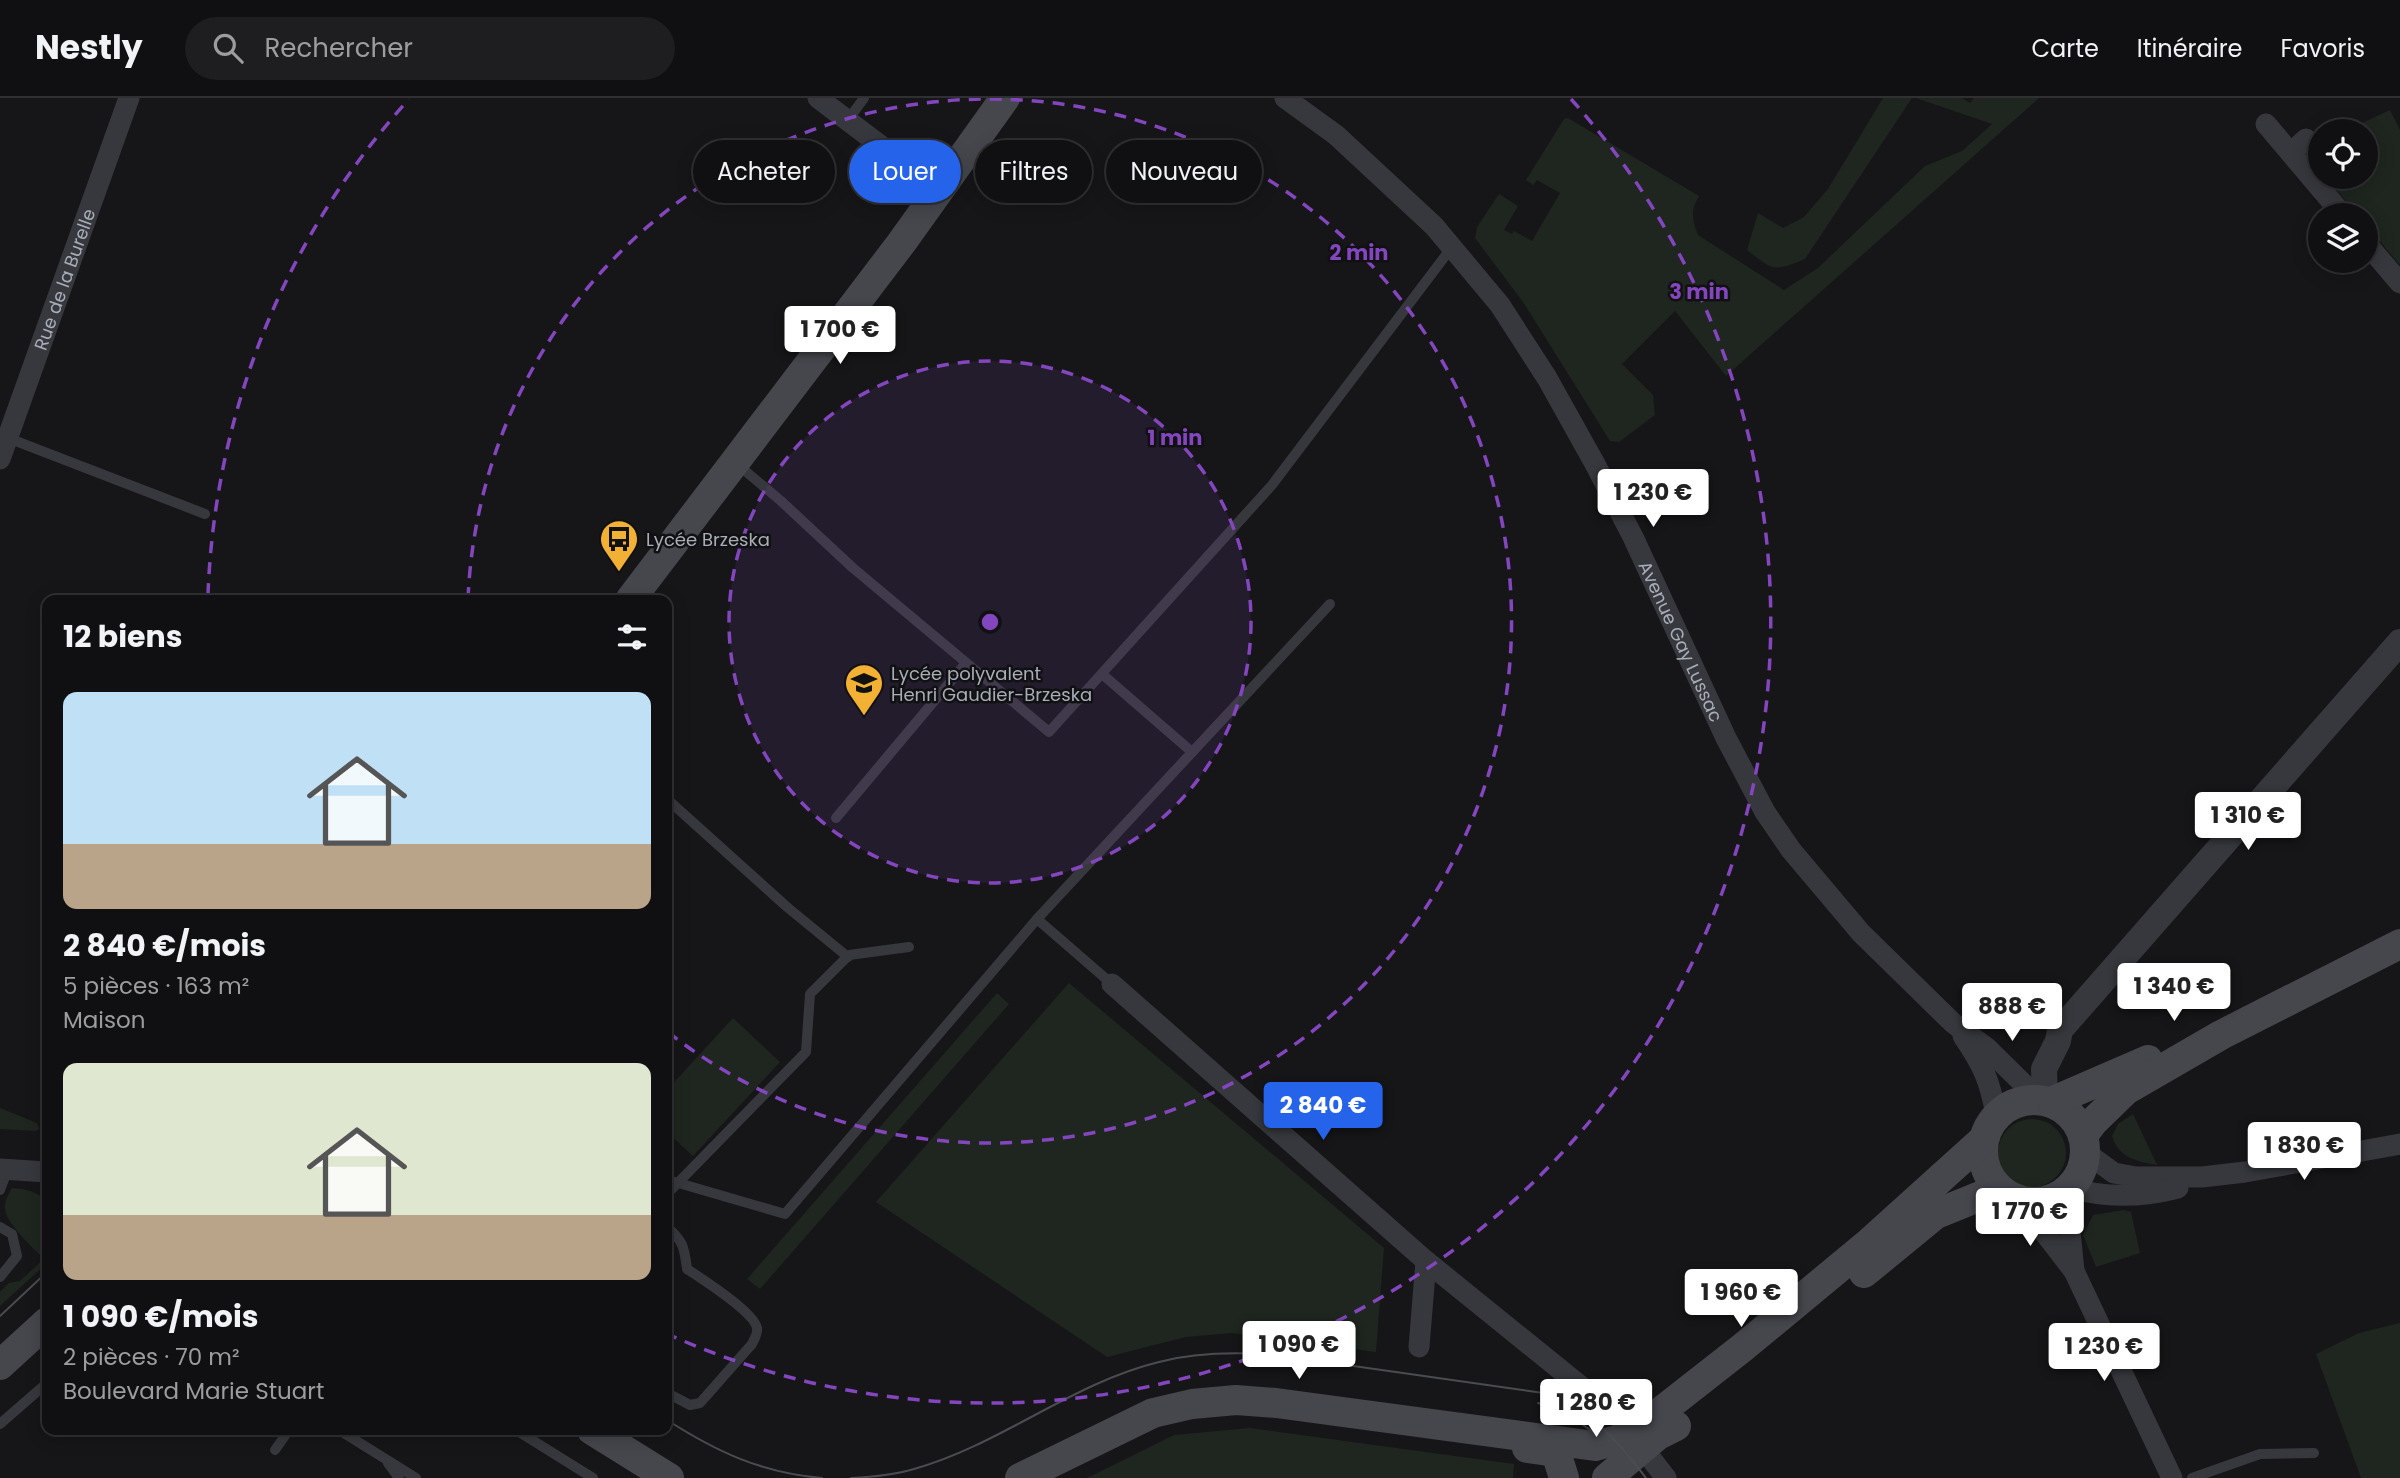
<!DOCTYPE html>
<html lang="fr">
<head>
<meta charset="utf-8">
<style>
	body { margin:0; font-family:Poppins,sans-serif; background:#1e1e20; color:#f1f3f6; height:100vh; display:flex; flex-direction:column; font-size:26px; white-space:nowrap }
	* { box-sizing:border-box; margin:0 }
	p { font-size:23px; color:#9c9d9f }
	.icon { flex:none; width:38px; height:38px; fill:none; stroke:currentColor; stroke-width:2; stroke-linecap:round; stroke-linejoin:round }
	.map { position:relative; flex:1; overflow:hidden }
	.details { position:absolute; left:42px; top:497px; width:630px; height:840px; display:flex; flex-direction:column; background:#101012; border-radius:14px; box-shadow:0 4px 18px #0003,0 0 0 2px #303032 }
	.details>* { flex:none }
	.top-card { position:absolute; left:693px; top:42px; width:665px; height:63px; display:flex; gap:14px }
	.tools { position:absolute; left:2308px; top:21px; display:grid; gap:14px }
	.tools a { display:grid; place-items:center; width:70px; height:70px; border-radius:50%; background:#101012; box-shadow:0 4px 18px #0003,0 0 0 2px #303032; font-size:35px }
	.price { position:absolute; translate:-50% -60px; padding:0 16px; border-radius:7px; background:#fff; color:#222; font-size:23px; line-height:46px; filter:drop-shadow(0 2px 4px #0008) }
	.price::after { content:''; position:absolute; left:50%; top:42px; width:21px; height:16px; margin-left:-10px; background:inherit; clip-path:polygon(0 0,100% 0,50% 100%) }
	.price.current { background:#2563eb; color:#fff }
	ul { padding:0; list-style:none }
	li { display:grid; align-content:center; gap:14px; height:371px; padding:0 21px }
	li span { display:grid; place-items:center; height:217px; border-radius:14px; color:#555 }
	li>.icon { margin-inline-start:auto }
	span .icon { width:126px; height:126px; fill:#fffc; stroke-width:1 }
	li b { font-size:30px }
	h2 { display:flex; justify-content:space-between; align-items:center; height:84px; padding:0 21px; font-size:30px }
	.pill { padding:0 24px; border-radius:32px; background:#101012; box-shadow:0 4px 18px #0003,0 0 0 2px #303032; font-size:24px; line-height:63px }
	.pill.current { background:#2563eb; color:#fff }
	header { display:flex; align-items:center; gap:42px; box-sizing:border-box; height:98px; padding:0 35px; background:#101012; border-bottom:2px solid #303032 }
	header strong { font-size:33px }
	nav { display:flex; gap:38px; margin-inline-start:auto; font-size:24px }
	.search { width:490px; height:63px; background:#1e1e20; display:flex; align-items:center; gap:18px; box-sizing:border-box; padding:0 24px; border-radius:38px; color:#9c9d9f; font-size:26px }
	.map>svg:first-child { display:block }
</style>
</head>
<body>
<header>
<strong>Nestly</strong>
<div class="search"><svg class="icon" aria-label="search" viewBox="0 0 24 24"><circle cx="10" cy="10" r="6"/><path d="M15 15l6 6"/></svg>Rechercher</div>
<nav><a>Carte</a><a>Itinéraire</a><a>Favoris</a></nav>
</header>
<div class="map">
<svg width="2400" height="1380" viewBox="0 0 2400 1380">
	<rect width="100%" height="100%" fill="#161618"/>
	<!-- green -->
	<g fill="#1e261f">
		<path d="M1883,0h29l-107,161c-32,13 -31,12 -58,-9l11,-37 25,15 21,-11 24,-28z"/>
		<path d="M1916,0h46l8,5 4,-5h65l-313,278 -51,-65 -53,53 31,31 2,20 -36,27 -9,-1 -87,-139 -48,-64 2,-11 22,-33 19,12 -14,24 8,4 2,-3 18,10 28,-48 -23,-13 -4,5 -7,-5 38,-61 4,-1 131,78c-9,15 -7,24 -1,39l86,55 34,-22 107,-102 37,-15 30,-27z"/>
		<path d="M2390,12l10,20v135l-34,-40v-10h-8l-27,-31 -2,-6 37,-1v-46h-30l1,-3 21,-3z"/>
		<path d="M1069,885l315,265 -8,104 -144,-19 -46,4 -79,20 -231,-155z"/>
		<path d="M997,895l12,11 -249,285 -13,-10z"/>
		<path d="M733,920l47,44 -87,94 -26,-24v-42z"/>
		<path d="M0,1010l37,15 2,6 -3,2 -36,-2z"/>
		<path d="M2133,1016l24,51c-21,-4 -38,-7 -45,-29l6,-12z"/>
		<circle cx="2032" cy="1055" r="34"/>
		<path d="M12,1090c14,1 25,3 35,14v61l-47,43v-14l9,-9 11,-2 24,-22c-11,-12 -42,-38 -39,-55 1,-6 5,-12 7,-16z"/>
		<path d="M2124,1112l7,2 9,41 -44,14 -13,-32 10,-20z"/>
		<path d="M2400,1225v155h-39l-45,-124 43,-21z"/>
		<path d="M1250,1330l264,36 -1,14h-426l87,-43z"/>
	</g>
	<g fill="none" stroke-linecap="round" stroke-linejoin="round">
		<!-- service -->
		<g stroke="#37383d" stroke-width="10">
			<path d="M848,22l16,-22"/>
			<path d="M8,340l197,76"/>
			<path d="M737,366l44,37 72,67 196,164 223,-247 180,-238"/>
			<path d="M1102,576l90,78"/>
			<path d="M667,701l120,108 61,50"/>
			<path d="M836,720l130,-155"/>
			<path d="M1037,821l75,65"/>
			<path d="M675,1084l110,32 252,-295 293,-315"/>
			<path d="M0,1092l8,-21"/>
			<path d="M667,1096l139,-142 4,-58 39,-39 60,-8"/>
			<path d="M0,1129l12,7 5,22 -17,21"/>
			<path d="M667,1129c17,15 17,20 20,42 15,10 67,43 70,59 1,6 -3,11 -5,16l-52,59 -10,2 -23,-12"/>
			<path d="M0,1326l47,-41"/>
			<path d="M339,1332l77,48"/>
			<path d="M516,1332l77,48"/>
			<path d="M275,1352l14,-20"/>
			<path d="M388,1365l11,15"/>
			<path d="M2192,1380l68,-24 54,-1"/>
		</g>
		<!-- minor -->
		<g stroke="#37383d" stroke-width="21">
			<path d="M818,0l121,92"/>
			<path id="s1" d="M1285,0l51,37 98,91 66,79 47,73 48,86 38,73 93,201 39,74 26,38 70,83 92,90 34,25 53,52"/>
			<path d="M2266,26l77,91"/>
			<path d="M2291,55l15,-14"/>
			<path d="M2366,145l34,40"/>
			<path id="s2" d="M0,361l129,-361"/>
			<path d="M1112,886l314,277 -7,86"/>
			<path d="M1963,938c20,29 27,45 33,79"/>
			<path d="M2085,1054l29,21 22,4h66l43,-5 155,-28"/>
			<path d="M0,1071l47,3"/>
			<path d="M2070,1090c35,10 73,9 108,0"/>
			<path d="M2066,1093l8,80"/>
			<path d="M2020,1103l54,70 98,207"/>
			<path d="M1426,1163l173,140 17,4 23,20"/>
			<path d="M1635,1340l31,40"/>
		</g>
		<!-- tertiary -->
		<path stroke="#37383d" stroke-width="26" d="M2045,1003l-1,-32 14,-28 2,-11 340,-388"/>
		<!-- secondary -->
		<g stroke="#45474d" stroke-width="30">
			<path d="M630,502l272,-358 103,-144"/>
			<circle cx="2034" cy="1053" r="51"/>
			<path d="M2051,1004l97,-42"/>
			<path d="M2083,1037l10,-13 33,-32 95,-55 179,-91"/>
			<path d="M1864,1175l72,-59 62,-25"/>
			<path d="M0,1267l47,-43"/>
			<path d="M592,1332l77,48"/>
			<path d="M1527,1350l29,4 8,26"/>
			<path d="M1020,1380l133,-65 39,-9 44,-4 40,3 319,43 22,-6 42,-27 83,-65 128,-106 113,-102"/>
			<path d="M1607,1380l51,-43 18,-9"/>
		</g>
		<!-- tram -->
		<g stroke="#4a4c52" stroke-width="2">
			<path d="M0,1218l47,-44"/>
			<path d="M1538,1305l28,10 30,21"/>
			<path d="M667,1322c50,32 95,53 155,58"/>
			<path d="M851,1380c21,-1 43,-3 63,-9 86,-24 158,-86 245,-107 38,-10 78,-10 117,-7l267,38c49,19 72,44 103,85"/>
		</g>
	</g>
	<!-- distance rings -->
	<circle cx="990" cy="524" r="261" fill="#8446be" fill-opacity=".12"/>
	<g fill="none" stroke="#8446be" stroke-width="3.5" stroke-dasharray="12 9">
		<circle cx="990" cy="524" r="261"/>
		<path d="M468 501A522 522 0 1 1 669 935"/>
		<path d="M208 497A782 782 0 0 1 409 1M1571 1A782 782 0 0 1 672 1238"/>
	</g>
	<!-- icons -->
	<defs>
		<symbol id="bus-pin" viewBox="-11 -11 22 30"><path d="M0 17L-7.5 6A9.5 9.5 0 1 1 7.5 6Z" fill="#f2b134" stroke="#111113"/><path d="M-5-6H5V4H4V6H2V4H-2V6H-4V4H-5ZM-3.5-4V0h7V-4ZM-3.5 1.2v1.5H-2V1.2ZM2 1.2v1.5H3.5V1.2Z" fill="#111"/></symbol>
		<symbol id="school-pin" viewBox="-11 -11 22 30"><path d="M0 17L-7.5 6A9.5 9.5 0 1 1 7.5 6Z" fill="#f2b134" stroke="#111113"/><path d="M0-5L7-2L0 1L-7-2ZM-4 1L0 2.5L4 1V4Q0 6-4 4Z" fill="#111"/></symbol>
	</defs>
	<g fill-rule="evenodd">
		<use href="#bus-pin" x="597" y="419" width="44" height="60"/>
		<use href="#school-pin" x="842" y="563" width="44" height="60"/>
	</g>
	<g text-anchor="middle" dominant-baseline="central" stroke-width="5" stroke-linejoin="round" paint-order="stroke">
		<!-- street labels -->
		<g font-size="18" fill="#a8adb8" stroke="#111113">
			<text stroke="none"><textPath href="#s2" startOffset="191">Rue de la Burelle</textPath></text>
			<text stroke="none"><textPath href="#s1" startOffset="682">Avenue Gay Lussac</textPath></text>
		</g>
		<!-- poi labels -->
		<g font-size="18" fill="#a8adb8" stroke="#111113" text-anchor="start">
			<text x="646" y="441">Lycée Brzeska</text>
			<text x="891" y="575">Lycée polyvalent<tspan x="891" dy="21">Henri Gaudier-Brzeska</tspan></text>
		</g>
	</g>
	<circle cx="990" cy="524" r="10" fill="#8446be" stroke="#111113" stroke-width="3.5"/>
	<g font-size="21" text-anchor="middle" font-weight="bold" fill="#8446be" stroke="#111113" stroke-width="5" stroke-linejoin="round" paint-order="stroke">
		<text x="1359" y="162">2 min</text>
		<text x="1699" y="201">3 min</text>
		<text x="1175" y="347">1 min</text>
	</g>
</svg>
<div class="tools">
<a><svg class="icon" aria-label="locate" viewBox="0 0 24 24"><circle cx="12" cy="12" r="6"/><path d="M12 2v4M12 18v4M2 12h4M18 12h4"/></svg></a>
<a><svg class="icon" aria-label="layers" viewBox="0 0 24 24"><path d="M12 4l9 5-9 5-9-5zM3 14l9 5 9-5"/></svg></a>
</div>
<b class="price" style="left:840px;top:268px">1 700 €</b>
<b class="price" style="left:1653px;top:431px">1 230 €</b>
<b class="price" style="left:2248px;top:754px">1 310 €</b>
<b class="price" style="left:2174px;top:925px">1 340 €</b>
<b class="price" style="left:2012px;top:945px">888 €</b>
<b class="price current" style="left:1323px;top:1044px">2 840 €</b>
<b class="price" style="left:2304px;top:1084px">1 830 €</b>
<b class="price" style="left:2030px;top:1150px">1 770 €</b>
<b class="price" style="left:1741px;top:1231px">1 960 €</b>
<b class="price" style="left:1299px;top:1283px">1 090 €</b>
<b class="price" style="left:2104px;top:1285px">1 230 €</b>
<b class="price" style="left:1596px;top:1341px">1 280 €</b>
<div class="top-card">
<a class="pill">Acheter</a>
<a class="pill current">Louer</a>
<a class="pill">Filtres</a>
<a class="pill">Nouveau</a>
</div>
<section class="details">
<h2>12 biens<svg class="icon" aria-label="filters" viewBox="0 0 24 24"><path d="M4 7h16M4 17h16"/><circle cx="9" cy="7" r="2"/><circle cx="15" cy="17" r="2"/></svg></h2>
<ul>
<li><span style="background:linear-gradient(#bfe0f5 70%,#b9a48a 0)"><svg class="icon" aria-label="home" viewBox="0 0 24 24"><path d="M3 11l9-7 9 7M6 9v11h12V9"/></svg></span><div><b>2 840 €/mois</b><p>5 pièces · 163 m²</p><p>Maison</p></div></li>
<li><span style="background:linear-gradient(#dfe7d0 70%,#b9a48a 0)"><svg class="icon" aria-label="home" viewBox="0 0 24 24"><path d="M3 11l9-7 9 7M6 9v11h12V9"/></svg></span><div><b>1 090 €/mois</b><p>2 pièces · 70 m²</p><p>Boulevard Marie Stuart</p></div></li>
</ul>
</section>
</div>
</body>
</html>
